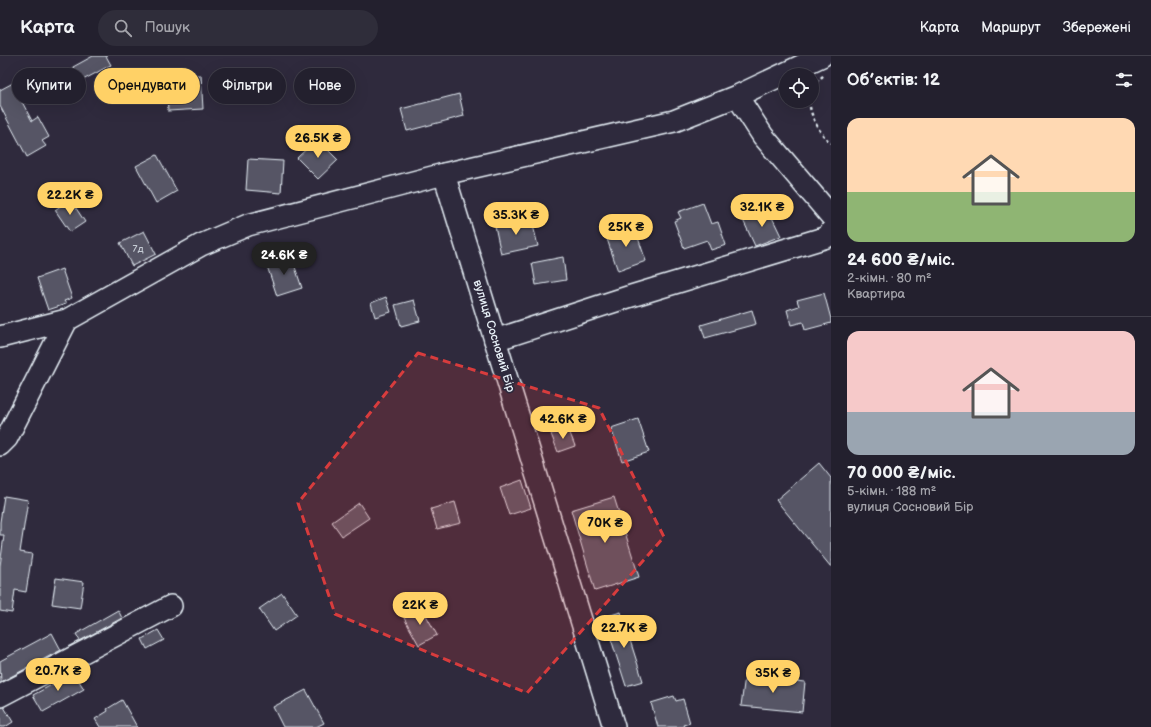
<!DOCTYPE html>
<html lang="uk">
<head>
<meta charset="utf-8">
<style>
	body { margin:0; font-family:"Balsamiq Sans",sans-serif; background:#2f2d3a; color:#f1f3f6; height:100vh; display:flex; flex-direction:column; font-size:15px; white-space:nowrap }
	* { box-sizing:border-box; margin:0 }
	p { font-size:13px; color:#a3a3aa }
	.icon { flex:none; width:22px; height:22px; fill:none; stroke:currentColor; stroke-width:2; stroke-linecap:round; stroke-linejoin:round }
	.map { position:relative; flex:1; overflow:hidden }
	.sheet { display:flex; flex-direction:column; background:#23202e; width:320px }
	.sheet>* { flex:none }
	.guide { position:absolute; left:12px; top:12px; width:380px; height:36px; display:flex; gap:8px }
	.fabs { position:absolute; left:779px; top:12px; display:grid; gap:8px }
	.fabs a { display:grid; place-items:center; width:40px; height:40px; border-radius:50%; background:#23202e; box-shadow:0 4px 16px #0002,0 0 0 1px #403e4a; font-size:20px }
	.price { position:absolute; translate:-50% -34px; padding:0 9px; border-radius:14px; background:#ffd166; color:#111; font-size:13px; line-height:26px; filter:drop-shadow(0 1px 2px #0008) }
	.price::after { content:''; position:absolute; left:50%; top:24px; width:12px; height:9px; margin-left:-6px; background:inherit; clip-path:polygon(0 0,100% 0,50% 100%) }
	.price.active { background:#222; color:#fff }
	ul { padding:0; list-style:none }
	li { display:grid; align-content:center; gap:8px; height:212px; padding:0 16px }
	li+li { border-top:1px solid #403e4a }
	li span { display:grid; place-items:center; height:124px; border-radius:12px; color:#555 }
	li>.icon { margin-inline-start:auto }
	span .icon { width:72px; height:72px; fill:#fffc; stroke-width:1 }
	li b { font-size:17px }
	h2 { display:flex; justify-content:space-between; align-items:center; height:48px; padding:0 16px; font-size:17px }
	.tag { padding:0 14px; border-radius:18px; background:#23202e; box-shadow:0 4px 16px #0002,0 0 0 1px #403e4a; font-size:14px; line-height:36px }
	.tag.active { background:#ffd166; color:#111 }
	header { display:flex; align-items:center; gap:24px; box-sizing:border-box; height:56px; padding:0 20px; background:#23202e; border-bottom:1px solid #403e4a }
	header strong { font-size:19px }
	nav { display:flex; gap:22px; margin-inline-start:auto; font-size:14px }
	.search { width:280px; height:36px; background:#2f2d3a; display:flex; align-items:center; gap:10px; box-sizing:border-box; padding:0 14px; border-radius:22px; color:#a3a3aa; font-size:15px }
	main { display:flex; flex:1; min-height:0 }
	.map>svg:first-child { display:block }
</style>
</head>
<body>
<header>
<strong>Карта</strong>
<div class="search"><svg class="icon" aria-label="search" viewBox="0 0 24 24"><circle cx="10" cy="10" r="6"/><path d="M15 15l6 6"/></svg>Пошук</div>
<nav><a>Карта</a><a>Маршрут</a><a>Збережені</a></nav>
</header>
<main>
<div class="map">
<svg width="831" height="671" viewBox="0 0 831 671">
	<rect width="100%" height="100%" fill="#2f2a3d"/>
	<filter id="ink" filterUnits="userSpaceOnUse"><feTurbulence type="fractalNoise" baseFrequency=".025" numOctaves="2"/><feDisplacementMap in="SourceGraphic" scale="8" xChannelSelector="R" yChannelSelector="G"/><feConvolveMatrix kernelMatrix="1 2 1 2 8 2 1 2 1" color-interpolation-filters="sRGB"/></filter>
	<g filter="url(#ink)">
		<!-- building -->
		<g fill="#575565" stroke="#e8f1f8">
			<path d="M93,0h13l5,9 -30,16 -8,-14z"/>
			<path d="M201,19l2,34 -35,2 -2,-35z"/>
			<path d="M26,20l8,15 -14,7 12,23 6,-4 11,20 -7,4 4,5 -19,11 -27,-51v-16z"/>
			<path d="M459,38l5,22 -57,15 -6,-22z"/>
			<path d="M317,83l21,21 -20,19 -21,-21z"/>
			<path d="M157,99l20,36 -21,12 -20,-37z"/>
			<path d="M248,103l35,2 -2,32 -35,-3z"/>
			<path d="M70,143l15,23 -15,10 -15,-22z"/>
			<path d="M703,147l8,21 7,-2 8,23 -15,5 -4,-10 -23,8 -10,-27 7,-3 -3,-6z"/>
			<path d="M768,153l13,27 -26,10 -12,-26z"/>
			<path d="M531,161l7,29 -37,8 -6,-28z"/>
			<path d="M634,170l12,35 -28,10 -12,-35z"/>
			<path d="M144,175l12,23 -24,12 -12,-23z"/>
			<path d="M291,199l11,33 -25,8 -11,-33z"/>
			<path d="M563,201l3,23 -30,5 -4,-22z"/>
			<path d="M62,213l10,29 -8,3 2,3 -18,6 -11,-32z"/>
			<path d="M824,237l7,26v4l-26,7 -2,-8 -12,3 -4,-15 12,-4 -2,-6z"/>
			<path d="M386,241l5,15 -16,5 -4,-14z"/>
			<path d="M414,244l6,21 -19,5 -6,-21z"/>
			<path d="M752,254l4,14 -51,14 -4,-13z"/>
			<path d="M638,363l11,33 -27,9 -11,-33z"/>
			<path d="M568,372l7,18 -17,6 -7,-18z"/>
			<path d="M819,407l12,15v89l-55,-67z"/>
			<path d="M522,424l9,28 -22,7 -9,-27z"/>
			<path d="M4,440l24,4 -8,52 12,2 -6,38 -11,-2 -3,23 -12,-2v-45l4,-31h-4v-13z"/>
			<path d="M614,441l25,80 -44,14 -24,-81z"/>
			<path d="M455,446l6,21 -24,6 -6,-20z"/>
			<path d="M359,447l10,15 -27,18 -10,-14z"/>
			<path d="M56,522l28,4 -4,26 -28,-4z"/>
			<path d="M282,537l15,22 -23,16 -15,-22z"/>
			<path d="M422,552l15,27 -18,10 -15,-27z"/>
			<path d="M118,554l4,8 -42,23 -4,-7z"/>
			<path d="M621,556l22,69 -17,5 -22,-69z"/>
			<path d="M158,574l6,10 -17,9 -5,-10z"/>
			<path d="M52,577l9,17 -60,32 -1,-21z"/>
			<path d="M74,617l10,16 -41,23 -10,-17z"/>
			<path d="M745,620l60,6 -3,30 -61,-6z"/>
			<path d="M306,634l18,33 -8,4h-33l-10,-20z"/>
			<path d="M674,640l2,5 7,-2 7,24 -7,2 1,2h-26l-7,-24z"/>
			<path d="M122,644l15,27h-37l-5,-8 13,-8 -1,-2z"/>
			<path d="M4,651l9,15 -8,5h-5v-19z"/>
		</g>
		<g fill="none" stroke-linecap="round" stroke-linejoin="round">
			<defs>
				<g id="minor">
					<path d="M737,40l26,40 68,80"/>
					<path d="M444,118l170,553"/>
					<path d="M0,281l67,-17 134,-75 47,-20 196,-51 230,-53 63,-25 85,-40"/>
					<path d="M495,284l133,-43 199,-60 4,-6"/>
					<path d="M0,389l7,-7 60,-118"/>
					<path d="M0,640l171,-90"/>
				</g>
			</defs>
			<!-- minor casing -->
			<use href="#minor" stroke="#e8f1f8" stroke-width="24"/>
			<!-- path -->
			<g stroke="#e8f1f8" stroke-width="2.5" stroke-dasharray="3 3" stroke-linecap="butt">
				<path d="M812,30l12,-11"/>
				<path d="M809,45c2,16 9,31 22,42"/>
			</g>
			<!-- minor -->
			<use href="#minor" stroke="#2f2a3d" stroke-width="21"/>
		</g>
	</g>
	<!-- marked area -->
	<path fill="#d83c3d" fill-opacity="0.2" stroke="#d83c3d" stroke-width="3" stroke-dasharray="8 5" stroke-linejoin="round" d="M418,297l181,55 65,129 -137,156 -192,-79 -37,-111z"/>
	<g text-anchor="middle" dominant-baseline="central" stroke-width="3.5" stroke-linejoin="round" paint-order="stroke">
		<!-- number labels -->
		<g font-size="10" fill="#c4cad3">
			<text x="138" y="193">7д</text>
		</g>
		<!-- street labels -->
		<g font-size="12" fill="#e8f1f8" stroke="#2f2a3d">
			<text transform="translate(494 280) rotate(73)">вулиця Сосновий Бір</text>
		</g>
	</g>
</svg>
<div class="fabs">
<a><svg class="icon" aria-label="locate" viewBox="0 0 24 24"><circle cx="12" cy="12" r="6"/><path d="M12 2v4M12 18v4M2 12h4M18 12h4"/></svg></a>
</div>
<b class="price" style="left:318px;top:103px">26.5K ₴</b>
<b class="price" style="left:70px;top:160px">22.2K ₴</b>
<b class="price" style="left:762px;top:172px">32.1K ₴</b>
<b class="price" style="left:516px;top:180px">35.3K ₴</b>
<b class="price" style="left:626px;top:192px">25K ₴</b>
<b class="price active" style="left:284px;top:220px">24.6K ₴</b>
<b class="price" style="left:563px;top:384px">42.6K ₴</b>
<b class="price" style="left:605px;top:488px">70K ₴</b>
<b class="price" style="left:420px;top:570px">22K ₴</b>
<b class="price" style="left:624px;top:593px">22.7K ₴</b>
<b class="price" style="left:58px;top:636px">20.7K ₴</b>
<b class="price" style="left:773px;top:638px">35K ₴</b>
<div class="guide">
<a class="tag">Купити</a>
<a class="tag active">Орендувати</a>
<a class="tag">Фільтри</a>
<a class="tag">Нове</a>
</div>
</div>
<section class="sheet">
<h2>Об’єктів: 12<svg class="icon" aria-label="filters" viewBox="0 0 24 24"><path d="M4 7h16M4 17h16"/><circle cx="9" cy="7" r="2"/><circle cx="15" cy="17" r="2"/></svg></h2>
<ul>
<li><span style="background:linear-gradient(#ffd9b3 60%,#8fb573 0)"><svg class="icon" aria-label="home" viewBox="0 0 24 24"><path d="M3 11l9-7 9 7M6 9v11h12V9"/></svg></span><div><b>24 600 ₴/міс.</b><p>2-кімн. · 80 m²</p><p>Квартира</p></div></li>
<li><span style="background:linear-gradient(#f6c9c9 65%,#9aa5b1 0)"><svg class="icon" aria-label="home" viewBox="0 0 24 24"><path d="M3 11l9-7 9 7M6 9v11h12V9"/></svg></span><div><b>70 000 ₴/міс.</b><p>5-кімн. · 188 m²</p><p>вулиця Сосновий Бір</p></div></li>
</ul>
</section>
</main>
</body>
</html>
